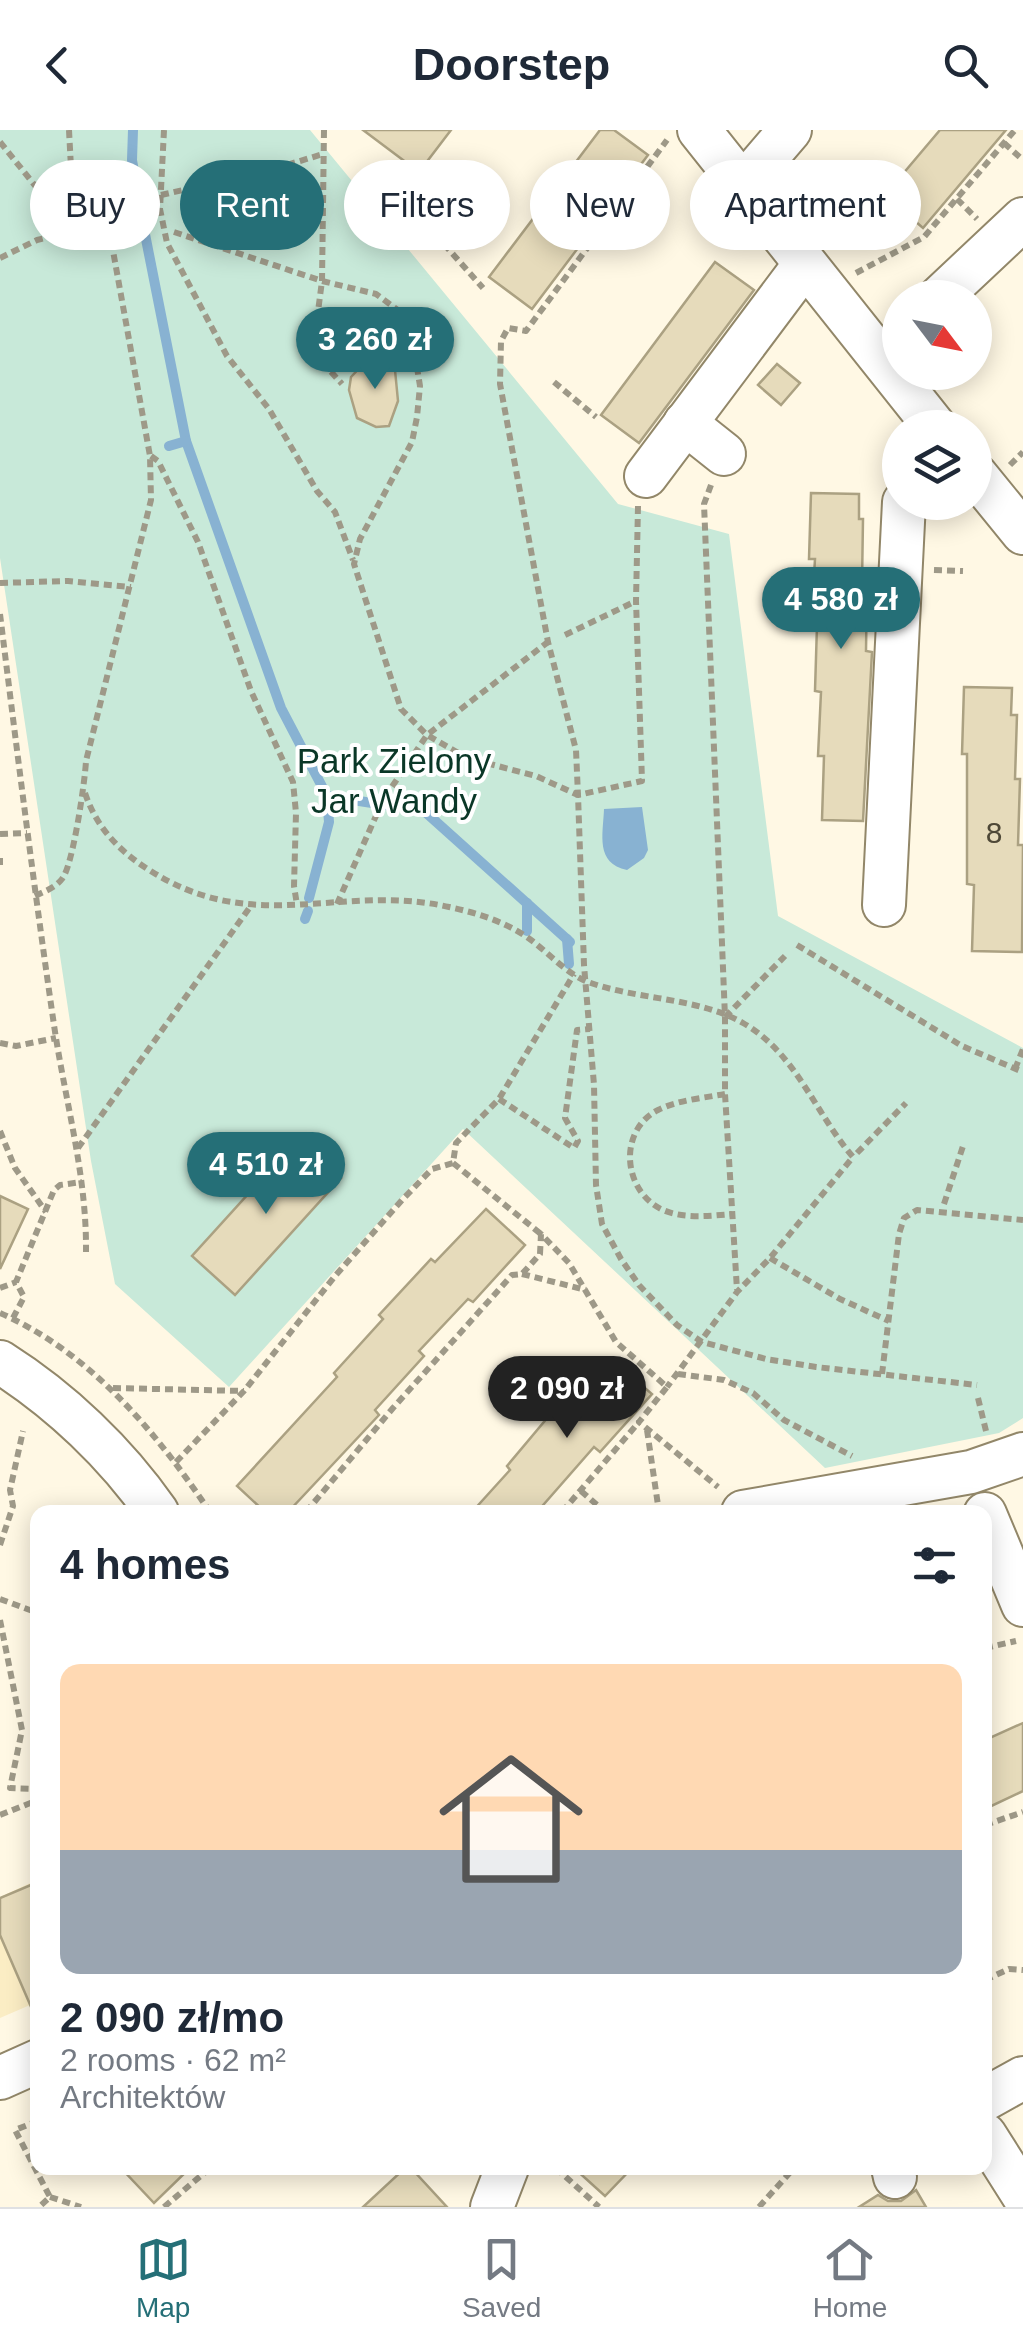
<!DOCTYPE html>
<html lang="en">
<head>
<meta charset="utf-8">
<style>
	body { margin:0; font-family:Helvetica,sans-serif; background:#f2f2f3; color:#1f2937; height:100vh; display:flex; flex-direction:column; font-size:38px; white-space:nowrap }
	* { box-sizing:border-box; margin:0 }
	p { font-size:32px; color:#747a83 }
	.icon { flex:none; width:55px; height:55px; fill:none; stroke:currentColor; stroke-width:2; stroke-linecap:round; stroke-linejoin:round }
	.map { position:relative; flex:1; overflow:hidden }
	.panel { position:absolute; left:30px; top:1375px; width:962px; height:670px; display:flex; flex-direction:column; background:#fff; border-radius:20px; box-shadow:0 5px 25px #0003 }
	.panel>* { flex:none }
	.banner { position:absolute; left:30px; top:30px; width:965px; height:90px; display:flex; gap:20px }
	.needle { width:65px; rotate:122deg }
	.fabs { position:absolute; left:882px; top:150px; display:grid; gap:20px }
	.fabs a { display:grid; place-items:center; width:110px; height:110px; border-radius:50%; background:#fff; box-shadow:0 5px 25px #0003; font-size:50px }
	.price { position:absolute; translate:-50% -85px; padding:0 22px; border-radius:35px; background:#256f77; color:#fff; font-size:32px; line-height:65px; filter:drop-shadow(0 2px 5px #0008) }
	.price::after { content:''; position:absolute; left:50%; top:60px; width:30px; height:22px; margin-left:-15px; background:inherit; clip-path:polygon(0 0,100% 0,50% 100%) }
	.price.active { background:#222; color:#fff }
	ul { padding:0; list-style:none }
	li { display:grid; align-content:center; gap:20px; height:530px; padding:0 30px }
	li span { display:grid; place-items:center; height:310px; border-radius:20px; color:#555 }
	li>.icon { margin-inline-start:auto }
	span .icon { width:180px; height:180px; fill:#fffc; stroke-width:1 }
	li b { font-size:42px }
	h2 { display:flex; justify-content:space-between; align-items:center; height:120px; padding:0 30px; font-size:42px }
	.chip { padding:0 35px; border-radius:45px; background:#fff; box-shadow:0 5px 25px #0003; font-size:35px; line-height:90px }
	.chip.active { background:#256f77; color:#fff }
	header { display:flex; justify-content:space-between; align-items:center; height:130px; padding:0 30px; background:#fff; font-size:45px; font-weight:700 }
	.tabs { display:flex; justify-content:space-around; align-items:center; height:140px; border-top:2px solid #e0e1e3; background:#fff; font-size:28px; color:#747a83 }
	.tabs a { display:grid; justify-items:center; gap:5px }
	.tabs .active { color:#256f77 }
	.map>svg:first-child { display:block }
</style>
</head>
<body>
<header><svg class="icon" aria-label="back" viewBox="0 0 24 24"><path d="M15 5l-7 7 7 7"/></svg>Doorstep<svg class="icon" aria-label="search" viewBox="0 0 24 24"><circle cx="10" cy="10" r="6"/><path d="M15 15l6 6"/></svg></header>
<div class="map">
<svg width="1023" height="2077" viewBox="0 0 1023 2077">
	<rect width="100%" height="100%" fill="#fff8e4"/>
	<!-- built -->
	<path fill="#fbedc4" d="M37,1750v122l-37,16v-121z"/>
	<!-- green -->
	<path fill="#c8e9d9" d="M0,0h310l308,374 111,30 49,382 245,132v370l-24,15 -174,35 -362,-339 -234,258 -114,-103 -24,-123 -91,-603z"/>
	<!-- water -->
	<path fill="#88b2d2" d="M642,677l6,43 -4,8 -17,12c-32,-7 -24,-35 -23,-61z"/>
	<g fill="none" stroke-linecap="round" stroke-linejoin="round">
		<!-- stream -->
		<g stroke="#88b2d2" stroke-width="10">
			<path d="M133,0l-1,30 8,46"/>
			<path d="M142,89l44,222 95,267 46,88 2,26 -20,76"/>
			<path d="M169,316l17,-5"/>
			<path d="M327,666l45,7"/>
			<path d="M385,675l38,5 147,132"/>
			<path d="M305,789l3,-8"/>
			<path d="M527,801v-28"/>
			<path d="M567,809l2,25"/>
		</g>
	</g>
	<!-- building -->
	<g fill="#e6dbbb" stroke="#aba182" stroke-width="2.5">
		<path d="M363,0h88l-32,42z"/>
		<path d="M600,0h14l34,25 -116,154 -43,-32z"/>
		<path d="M940,0h66l-83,98 -38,-33z"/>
		<path d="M715,132l39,28 -115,153 -38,-28z"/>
		<path d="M388,225l7,15 3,31 -9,25 -13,1 -19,-9 -8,-28 2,-13 18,-19z"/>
		<path d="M777,234l23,19 -19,22 -23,-20z"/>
		<path d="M811,363l48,1v25h4l-1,65h5l-1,67 6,1 -9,169 -41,-1 2,-64h-6l3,-64 -6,-1 2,-66h-6l4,-66h-6z"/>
		<path d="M964,557l48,1 -1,27h6l-2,64h5l-2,66h5l-1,107 -50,-1 2,-66 -7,-1v-130h-5z"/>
		<path d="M297,1010l44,38 -106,117 -43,-39z"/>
		<path d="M0,1066l28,13 -28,60z"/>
		<path d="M486,1079l39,36 -52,57 -5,-3 -49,52 5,5 -49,54 4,5 -91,97h-23l-28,-26 100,-109 -3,-4 49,-54 -4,-4 52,-56 4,3z"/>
		<path d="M610,1228l42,36 -52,58 -6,-5 -57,65h-65l38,-42 -3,-4 47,-56 5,4z"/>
		<path d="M1023,1593v68l-38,18v-69z"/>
		<path d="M38,1752v141l-38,-88v-37z"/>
		<path d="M121,2038h69l-36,35z"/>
		<path d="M405,2038h6l36,39h-84z"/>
		<path d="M574,2038h58l-27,28z"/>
		<path d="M916,2060l10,17h-67l19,-12 10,6h13z"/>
	</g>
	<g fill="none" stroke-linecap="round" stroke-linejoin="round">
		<defs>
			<g id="minor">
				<path d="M699,0l237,298"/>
				<path d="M743,55l47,-55"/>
				<path d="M939,168l84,-79"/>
				<path d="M685,293l39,31"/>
				<path d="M975,344l48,59"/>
				<path d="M646,346l159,-212"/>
				<path d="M884,775l20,-403"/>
				<path d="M0,1232c60,38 116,91 157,150"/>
				<path d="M743,1382l228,-40 52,-18"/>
				<path d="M985,1384l38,91"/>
				<path d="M0,1948l38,-17"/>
				<path d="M985,1969l38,-21"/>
				<path d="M985,2005l38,60"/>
				<path d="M893,2038l2,9"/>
				<path d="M492,2077l15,-39"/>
			</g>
		</defs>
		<!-- minor casing -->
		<use href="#minor" stroke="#928769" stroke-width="46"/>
		<!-- path -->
		<g stroke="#9e9988" stroke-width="6" stroke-dasharray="8 5" stroke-linecap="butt">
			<path d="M69,0l4,76"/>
			<path d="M164,0l-4,79 7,34 60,113 42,53 48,82 18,21 18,48"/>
			<path d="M324,0l-2,151 -8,61 11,23 17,19"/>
			<path d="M0,12l37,46 70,34"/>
			<path d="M1004,13l19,17"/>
			<path d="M161,65l106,-24 56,-17"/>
			<path d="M957,69l20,20"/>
			<path d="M418,85l65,73"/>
			<path d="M174,102l148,49 54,13 23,17 14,32 7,43 -3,31 -5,25 -52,97 -6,25 47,145 26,26 40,23 69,18 42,19 6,170 10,120 2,100 6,39 19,35 18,26 38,40 25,17 64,17 50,8 161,18"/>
			<path d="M0,128l37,-18 98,-25"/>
			<path d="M856,143l68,-36 91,-107"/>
			<path d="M554,252l42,35"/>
			<path d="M151,326l7,5 40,81 53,149 42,91 3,31 -2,73 3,19"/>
			<path d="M1010,335l13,-13"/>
			<path d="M711,355l-7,19 21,513v77l12,196"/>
			<path d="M638,376l-2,95 6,180 -64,14 -2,-45 -28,-108 -48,-258 1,-43 7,-13 18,3 141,-191"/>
			<path d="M934,440l29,1"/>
			<path d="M0,453l68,-2 63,6"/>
			<path d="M0,484c17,137 34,274 54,411 11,76 33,150 32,227"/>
			<path d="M565,505l71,-34"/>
			<path d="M85,663c11,33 32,56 61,75 108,71 193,14 303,39 28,6 54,14 78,30 20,14 38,36 61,45 49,18 109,15 155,41 53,30 72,90 110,134l-83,101 -33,34 -70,95"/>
			<path d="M0,704l27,-1"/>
			<path d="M0,728v7"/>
			<path d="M35,766c10,-5 20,-8 27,-17 11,-13 23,-98 24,-118l65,-261 -1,-44 -42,-233"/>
			<path d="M337,774l46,-104 44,-65 121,-93"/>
			<path d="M797,815l165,101 61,26"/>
			<path d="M725,887l60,-61"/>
			<path d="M0,913l16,3 40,-8"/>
			<path d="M1015,939l8,-20"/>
			<path d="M725,964c-22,4 -47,6 -67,16 -41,21 -35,82 5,100 21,9 46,6 69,4"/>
			<path d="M499,969l75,49 4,-7 -13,-23 12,-88 13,-1"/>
			<path d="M0,1001l15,37 31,44"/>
			<path d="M78,1018l172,-241"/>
			<path d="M857,1023l49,-50"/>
			<path d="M453,1033l88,71"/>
			<path d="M944,1074l20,-61"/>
			<path d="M770,1128l70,41 49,22"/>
			<path d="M522,1144l64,16"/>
			<path d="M0,1158l16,-6"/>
			<path d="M0,1183c91,40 156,119 210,199"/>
			<path d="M13,1188l11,-21 -8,-15 38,-92 6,-5 22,-3"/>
			<path d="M678,1244l46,6 29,13 31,27 68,36"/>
			<path d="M882,1244l17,-140 5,-16 13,-8 106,10"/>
			<path d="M113,1258l131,3"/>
			<path d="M978,1268l8,33"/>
			<path d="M647,1300l12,82"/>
			<path d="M176,1332l68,-71 91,-115 67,-76 30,-31 21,-6 3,-20 43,-44 75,-125"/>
			<path d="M581,1361l24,21"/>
			<path d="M306,1382l87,-104 119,-133 10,-1 18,-20 1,-20 28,29 47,79 51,45 -28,35 79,65"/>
			<path d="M562,1382l77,-90"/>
			<path d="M0,1415l13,-39 -3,-16 13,-59"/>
			<path d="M0,1469l38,14"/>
			<path d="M0,1490l22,110 -12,58 28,1"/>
			<path d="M985,1518l31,-7"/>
			<path d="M0,1685l38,-15"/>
			<path d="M985,1695l38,-13"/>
			<path d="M985,1850l24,-11 14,1"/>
			<path d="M38,1991l-23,9 35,67 -11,10"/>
			<path d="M556,2038l43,39"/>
			<path d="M50,2067l31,10"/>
			<path d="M164,2077l46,-39"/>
			<path d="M759,2077l35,-39"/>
		</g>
		<!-- minor -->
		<use href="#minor" stroke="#fff" stroke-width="42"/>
	</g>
	<g text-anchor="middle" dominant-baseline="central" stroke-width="8" stroke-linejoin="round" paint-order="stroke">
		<!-- number labels -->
		<g font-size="30" fill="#4e4837">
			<text x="994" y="702">8</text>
		</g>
		<!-- park labels -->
		<g font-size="35" fill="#0a3727" stroke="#fff">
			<text x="394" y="630">Park Zielony<tspan x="394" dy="40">Jar Wandy</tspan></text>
		</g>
	</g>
</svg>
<div class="fabs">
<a><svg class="needle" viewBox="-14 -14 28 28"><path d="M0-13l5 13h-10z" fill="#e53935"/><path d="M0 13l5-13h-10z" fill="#747a83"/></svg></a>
<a><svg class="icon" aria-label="layers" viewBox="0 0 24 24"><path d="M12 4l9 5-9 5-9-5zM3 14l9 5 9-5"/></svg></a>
</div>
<b class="price" style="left:375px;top:262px">3 260 zł</b>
<b class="price" style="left:841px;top:522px">4 580 zł</b>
<b class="price" style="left:266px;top:1087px">4 510 zł</b>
<b class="price active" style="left:567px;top:1311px">2 090 zł</b>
<div class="banner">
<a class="chip">Buy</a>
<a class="chip active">Rent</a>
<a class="chip">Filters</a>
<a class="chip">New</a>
<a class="chip">Apartment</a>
</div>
<section class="panel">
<h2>4 homes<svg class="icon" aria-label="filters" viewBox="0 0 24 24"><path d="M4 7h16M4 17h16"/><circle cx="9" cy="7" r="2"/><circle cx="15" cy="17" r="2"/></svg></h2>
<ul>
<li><span style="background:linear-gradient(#ffd9b3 60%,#9aa5b1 0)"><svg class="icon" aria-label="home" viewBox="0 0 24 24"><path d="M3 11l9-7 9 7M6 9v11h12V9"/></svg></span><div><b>2 090 zł/mo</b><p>2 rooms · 62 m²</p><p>Architektów</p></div></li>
</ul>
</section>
</div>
<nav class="tabs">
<a class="active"><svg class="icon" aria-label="map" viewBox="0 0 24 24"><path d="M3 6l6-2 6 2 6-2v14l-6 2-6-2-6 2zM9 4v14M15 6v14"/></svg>Map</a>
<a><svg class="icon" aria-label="saved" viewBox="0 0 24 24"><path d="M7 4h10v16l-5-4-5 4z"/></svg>Saved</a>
<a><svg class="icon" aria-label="home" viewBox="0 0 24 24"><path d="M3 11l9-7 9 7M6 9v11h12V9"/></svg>Home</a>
</nav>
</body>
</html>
